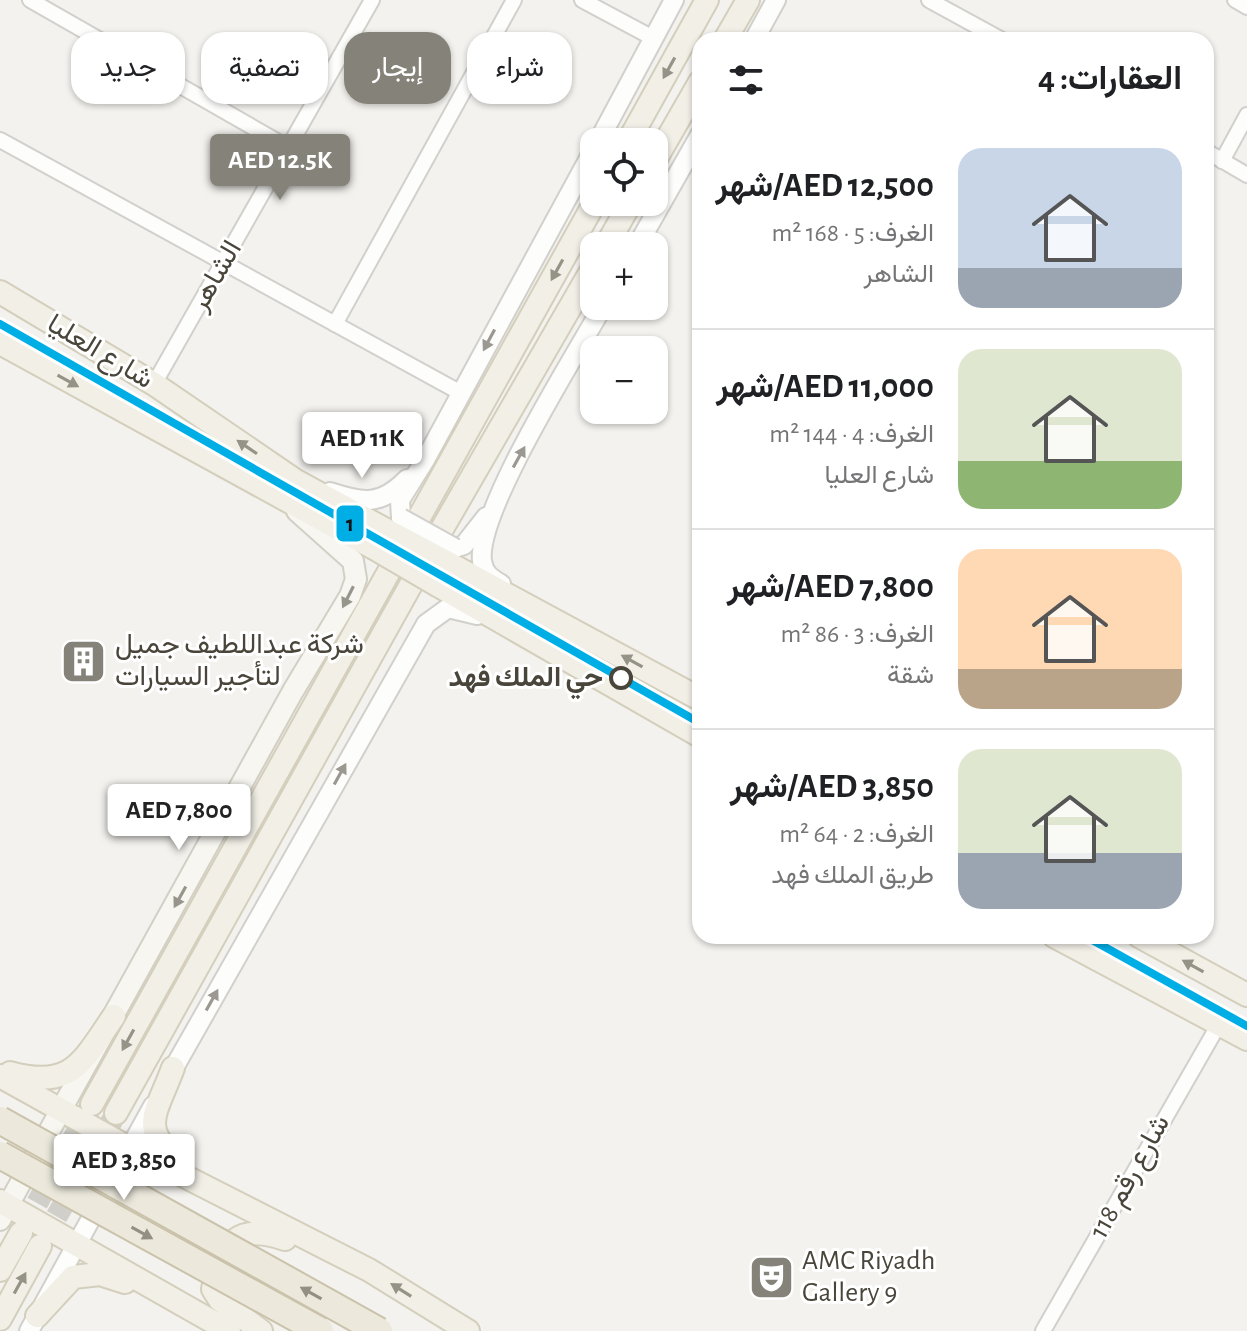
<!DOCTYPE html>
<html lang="ar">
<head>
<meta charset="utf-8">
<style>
	body { margin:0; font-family:"Alegreya Sans",Vazirmatn,sans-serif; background:#f2f2f2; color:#202124; direction:rtl; height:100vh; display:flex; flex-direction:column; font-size:30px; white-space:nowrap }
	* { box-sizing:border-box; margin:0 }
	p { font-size:26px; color:#757577 }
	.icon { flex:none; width:44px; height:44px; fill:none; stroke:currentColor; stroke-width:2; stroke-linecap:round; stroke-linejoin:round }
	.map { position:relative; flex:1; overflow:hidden; direction:ltr }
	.drawer { position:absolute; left:692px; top:32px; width:522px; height:912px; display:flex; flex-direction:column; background:#fff; border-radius:24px; box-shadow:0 2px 6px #0004; direction:rtl }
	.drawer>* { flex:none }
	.guide { position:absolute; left:24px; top:32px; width:548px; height:72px; direction:rtl; display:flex; gap:16px }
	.fabs { position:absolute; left:580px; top:128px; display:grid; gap:16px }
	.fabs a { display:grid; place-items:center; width:88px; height:88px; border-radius:16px; background:#fff; box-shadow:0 2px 6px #0004; font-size:40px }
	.price { position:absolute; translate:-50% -68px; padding:0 18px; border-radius:8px; background:#fff; color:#222; font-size:26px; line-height:52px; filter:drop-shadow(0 2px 4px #0008) }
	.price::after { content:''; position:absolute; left:50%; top:48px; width:24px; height:18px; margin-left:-12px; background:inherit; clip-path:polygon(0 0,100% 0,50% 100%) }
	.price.active { background:#858279; color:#fff }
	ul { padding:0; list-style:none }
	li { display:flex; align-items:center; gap:24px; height:200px; padding:0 32px }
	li+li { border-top:2px solid #e0e0e0 }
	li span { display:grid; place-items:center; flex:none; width:224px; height:160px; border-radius:24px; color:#555 }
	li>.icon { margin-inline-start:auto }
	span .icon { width:96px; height:96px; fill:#fffc; stroke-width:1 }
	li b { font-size:34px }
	h2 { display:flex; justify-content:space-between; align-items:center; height:96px; padding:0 32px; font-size:34px }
	.chip { padding:0 28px; border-radius:24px; background:#fff; box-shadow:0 2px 6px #0004; font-size:28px; line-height:72px }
	.chip.active { background:#858279; color:#fff }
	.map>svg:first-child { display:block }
</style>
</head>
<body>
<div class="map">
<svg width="1247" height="1331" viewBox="0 0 1247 1331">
	<rect width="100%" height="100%" fill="#f3f2ee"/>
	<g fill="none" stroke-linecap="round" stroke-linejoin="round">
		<!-- primary-tunnel -->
		<g stroke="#d1cfca" stroke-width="22" stroke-dasharray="22 11" stroke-linecap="butt">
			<path d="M21,1232l71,-127"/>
			<path d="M40,1245l73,-126"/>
		</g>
		<defs>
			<g id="minor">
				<path d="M30,0l259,148"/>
				<path d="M582,0l71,38"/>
				<path d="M929,0l73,40"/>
				<path d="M1235,0l12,7"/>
				<path d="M0,140l461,253"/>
				<path d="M1206,151l41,24"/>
				<path d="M1222,161l25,-46"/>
				<path d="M335,324l179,-324"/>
				<path d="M154,384l218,-384"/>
				<path d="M1043,1331l176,-307"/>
			</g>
			<g id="tertiary">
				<path d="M754,40l22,-40"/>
				<path d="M598,142l76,-142"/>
				<path d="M637,246l63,-111"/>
				<path d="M330,492c33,11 51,14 77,-13"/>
				<path d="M401,518l-1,-18 25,-40 169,-311"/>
				<path d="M455,548l9,-3 22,-28"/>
				<path d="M501,584c-10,-6 -17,-10 -19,-23 -6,-49 93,-205 121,-255"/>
				<path d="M167,1080l259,-456 22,-16 29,7"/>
				<path d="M29,1331l124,-225"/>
			</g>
			<path id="secondary" d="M0,1220l293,-529 57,-95 6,-17 -3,-18 -56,-50"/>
			<g id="primary">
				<path d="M725,40l23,-40"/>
				<path d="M628,142l79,-142"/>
				<path d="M654,162l46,-80"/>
				<path d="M606,246l25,-44"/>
				<path d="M0,292l154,92 142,97 90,49"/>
				<path d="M0,343l374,205"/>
				<path d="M450,564l250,135"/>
				<path d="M439,586l261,150"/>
				<path d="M1054,936l193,103"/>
				<path d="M1139,936l108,59"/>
				<path d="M173,1068c-17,46 -36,61 9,95"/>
				<path d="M10,1073c62,17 72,-11 104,-57"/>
				<path d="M0,1076l131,73 238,121 99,61"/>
				<path d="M92,1104l503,-902"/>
				<path d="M116,1113l326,-584 152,-263"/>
				<path d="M0,1201l229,130"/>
				<path d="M0,1270l21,-37"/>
				<path d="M37,1316l36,-39 27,-3 25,8"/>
				<path d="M0,1319l40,-73"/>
				<path d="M261,1331l-41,-31 -7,-11c10,-45 23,-67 72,-50"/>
			</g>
		</defs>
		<!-- minor casing -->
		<use href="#minor" stroke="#d1d0cc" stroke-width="18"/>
		<!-- tertiary casing -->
		<use href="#tertiary" stroke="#d1d0cc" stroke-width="22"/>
		<!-- secondary casing -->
		<use href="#secondary" stroke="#d2cfc5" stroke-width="24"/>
		<!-- primary casing -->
		<use href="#primary" stroke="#d4cfbc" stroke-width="26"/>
		<!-- minor -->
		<use href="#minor" stroke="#fdfdfc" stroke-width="14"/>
		<!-- tertiary -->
		<use href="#tertiary" stroke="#fdfdfc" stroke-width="18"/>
		<!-- secondary -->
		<use href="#secondary" stroke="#f7f6f1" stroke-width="20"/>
		<!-- primary -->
		<use href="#primary" stroke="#f1efe6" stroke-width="22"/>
		<defs>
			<path id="tertiary-bridge" d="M401,518l54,30"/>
			<g id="primary-bridge">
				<path d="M386,530l64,34"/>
				<path d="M374,548l65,38"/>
			</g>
			<g id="motorway-bridge">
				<path d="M0,1120l379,211"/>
				<path d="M0,1155l320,176"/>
			</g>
		</defs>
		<!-- tertiary-bridge casing -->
		<use href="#tertiary-bridge" stroke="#d1d0cc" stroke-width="22" stroke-linecap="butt"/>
		<!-- primary-bridge casing -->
		<use href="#primary-bridge" stroke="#d4cfbc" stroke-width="26" stroke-linecap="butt"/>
		<!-- motorway-bridge casing -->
		<use href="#motorway-bridge" stroke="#cac2ab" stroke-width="30" stroke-linecap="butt"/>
		<!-- tertiary-bridge -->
		<use href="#tertiary-bridge" stroke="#fdfdfc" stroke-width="18"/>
		<!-- primary-bridge -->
		<use href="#primary-bridge" stroke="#f1efe6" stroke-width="22"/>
		<!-- motorway-bridge -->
		<use href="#motorway-bridge" stroke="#ece9dc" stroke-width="26"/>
		<defs>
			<g id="metro-1">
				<path d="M0,324l700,399"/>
				<path d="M1085,936l162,90"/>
			</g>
		</defs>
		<!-- metro-1 casing -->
		<use href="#metro-1" stroke="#fff" stroke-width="14"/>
		<!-- metro-1 -->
		<use href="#metro-1" stroke="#00aee6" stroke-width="8"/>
	</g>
	<!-- one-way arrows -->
	<defs><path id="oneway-solid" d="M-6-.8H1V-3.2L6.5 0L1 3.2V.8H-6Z" transform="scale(2)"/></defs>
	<g fill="#959287">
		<use href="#oneway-solid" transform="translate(669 68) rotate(119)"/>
		<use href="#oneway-solid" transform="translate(557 270) rotate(119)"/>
		<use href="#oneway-solid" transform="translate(68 381) rotate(29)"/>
		<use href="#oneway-solid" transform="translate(247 447) rotate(-146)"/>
		<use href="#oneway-solid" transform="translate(632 661) rotate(-151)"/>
		<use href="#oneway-solid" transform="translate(1193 966) rotate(-151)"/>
		<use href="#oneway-solid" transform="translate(128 1040) rotate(119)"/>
		<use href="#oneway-solid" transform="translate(20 1283) rotate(-61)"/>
		<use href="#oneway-solid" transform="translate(401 1290) rotate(-148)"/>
	</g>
	<g fill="#9b9891">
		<use href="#oneway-solid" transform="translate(489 340) rotate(118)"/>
		<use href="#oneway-solid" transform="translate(519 457) rotate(-61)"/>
		<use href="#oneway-solid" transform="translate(340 774) rotate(-61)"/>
		<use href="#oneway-solid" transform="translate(212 1000) rotate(-61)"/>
	</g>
	<g fill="#98958c">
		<use href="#oneway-solid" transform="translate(348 597) rotate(117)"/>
		<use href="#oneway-solid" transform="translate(180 897) rotate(119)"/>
	</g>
	<g fill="#938f83">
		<use href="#oneway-solid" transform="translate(142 1233) rotate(29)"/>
		<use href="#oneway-solid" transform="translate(311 1293) rotate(-151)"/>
	</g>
	<!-- icons -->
	<defs>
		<symbol id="building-square" viewBox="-11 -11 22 22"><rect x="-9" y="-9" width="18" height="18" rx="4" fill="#858279" stroke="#fff"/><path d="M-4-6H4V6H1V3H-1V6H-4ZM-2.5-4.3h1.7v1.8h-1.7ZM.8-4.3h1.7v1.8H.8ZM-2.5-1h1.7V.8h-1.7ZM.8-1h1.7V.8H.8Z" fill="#fff"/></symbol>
		<symbol id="theatre-square" viewBox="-11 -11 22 22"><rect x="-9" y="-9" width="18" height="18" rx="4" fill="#858279" stroke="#fff"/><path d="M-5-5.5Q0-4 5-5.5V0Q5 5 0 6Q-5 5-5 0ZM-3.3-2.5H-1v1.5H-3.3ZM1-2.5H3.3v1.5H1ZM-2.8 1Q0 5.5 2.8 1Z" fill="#fff"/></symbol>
	</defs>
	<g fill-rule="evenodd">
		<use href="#building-square" x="58" y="636" width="51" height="51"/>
		<use href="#theatre-square" x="746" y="1252" width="51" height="51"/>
	</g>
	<!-- markers -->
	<circle fill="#fff" stroke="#4a453a" stroke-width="4" cx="621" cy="678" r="10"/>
	<g text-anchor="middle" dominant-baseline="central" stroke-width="6" stroke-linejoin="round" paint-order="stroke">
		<!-- street labels -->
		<g font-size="28" fill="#4a453a" stroke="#fff">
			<text transform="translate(216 276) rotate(-60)">الشاهر</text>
			<text transform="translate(100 352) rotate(31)">شارع العليا</text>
			<text transform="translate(1130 1177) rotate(-61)">شارع رقم 118</text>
		</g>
		<!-- poi labels -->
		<g font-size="28" fill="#4a453a" stroke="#fff" text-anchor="start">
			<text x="115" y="645">شركة عبداللطيف جميل<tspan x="115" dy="32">لتأجير السيارات</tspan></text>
			<text x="802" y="1261">AMC Riyadh<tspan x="802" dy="32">Gallery 9</tspan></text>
		</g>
		<!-- stop labels -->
		<g font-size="28" font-weight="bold" fill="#4a453a" stroke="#fff" text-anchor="end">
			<text x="603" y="678">حي الملك فهد</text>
		</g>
	</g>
	<rect stroke="#fff" stroke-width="3" x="335" y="504" width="30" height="39" rx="8" fill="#00aee6"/>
	<g font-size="22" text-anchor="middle" font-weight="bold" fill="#111">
		<text x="350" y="531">1</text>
	</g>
</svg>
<div class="fabs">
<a><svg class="icon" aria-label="locate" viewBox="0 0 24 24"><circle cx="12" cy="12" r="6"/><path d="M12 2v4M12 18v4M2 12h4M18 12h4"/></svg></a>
<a>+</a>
<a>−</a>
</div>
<b class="price active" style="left:280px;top:202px">AED 12.5K</b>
<b class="price" style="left:362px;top:480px">AED 11K</b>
<b class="price" style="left:179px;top:852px">AED 7,800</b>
<b class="price" style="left:124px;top:1202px">AED 3,850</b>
<div class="guide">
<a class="chip">شراء</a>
<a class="chip active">إيجار</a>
<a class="chip">تصفية</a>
<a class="chip">جديد</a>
</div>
<section class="drawer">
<h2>العقارات: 4<svg class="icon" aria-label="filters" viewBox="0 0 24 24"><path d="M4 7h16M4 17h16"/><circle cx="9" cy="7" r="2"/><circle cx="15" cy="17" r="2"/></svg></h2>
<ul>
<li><span style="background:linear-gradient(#c9d6e8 75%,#9aa5b1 0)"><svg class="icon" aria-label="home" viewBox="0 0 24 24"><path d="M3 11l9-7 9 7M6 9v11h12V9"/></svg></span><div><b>AED 12,500/شهر</b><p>الغرف: 5 · 168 m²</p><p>الشاهر</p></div></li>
<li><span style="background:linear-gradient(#dfe7d0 70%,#8fb573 0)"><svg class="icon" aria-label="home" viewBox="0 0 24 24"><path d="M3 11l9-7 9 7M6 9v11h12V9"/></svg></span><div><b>AED 11,000/شهر</b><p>الغرف: 4 · 144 m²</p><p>شارع العليا</p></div></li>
<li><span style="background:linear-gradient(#ffd9b3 75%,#b9a48a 0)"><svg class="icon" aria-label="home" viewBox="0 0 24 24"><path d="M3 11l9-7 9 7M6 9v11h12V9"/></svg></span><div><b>AED 7,800/شهر</b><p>الغرف: 3 · 86 m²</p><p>شقة</p></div></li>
<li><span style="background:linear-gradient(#dfe7d0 65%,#9aa5b1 0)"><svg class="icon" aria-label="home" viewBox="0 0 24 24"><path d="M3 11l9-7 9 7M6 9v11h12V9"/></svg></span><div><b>AED 3,850/شهر</b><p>الغرف: 2 · 64 m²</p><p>طريق الملك فهد</p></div></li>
</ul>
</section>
</div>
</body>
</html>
